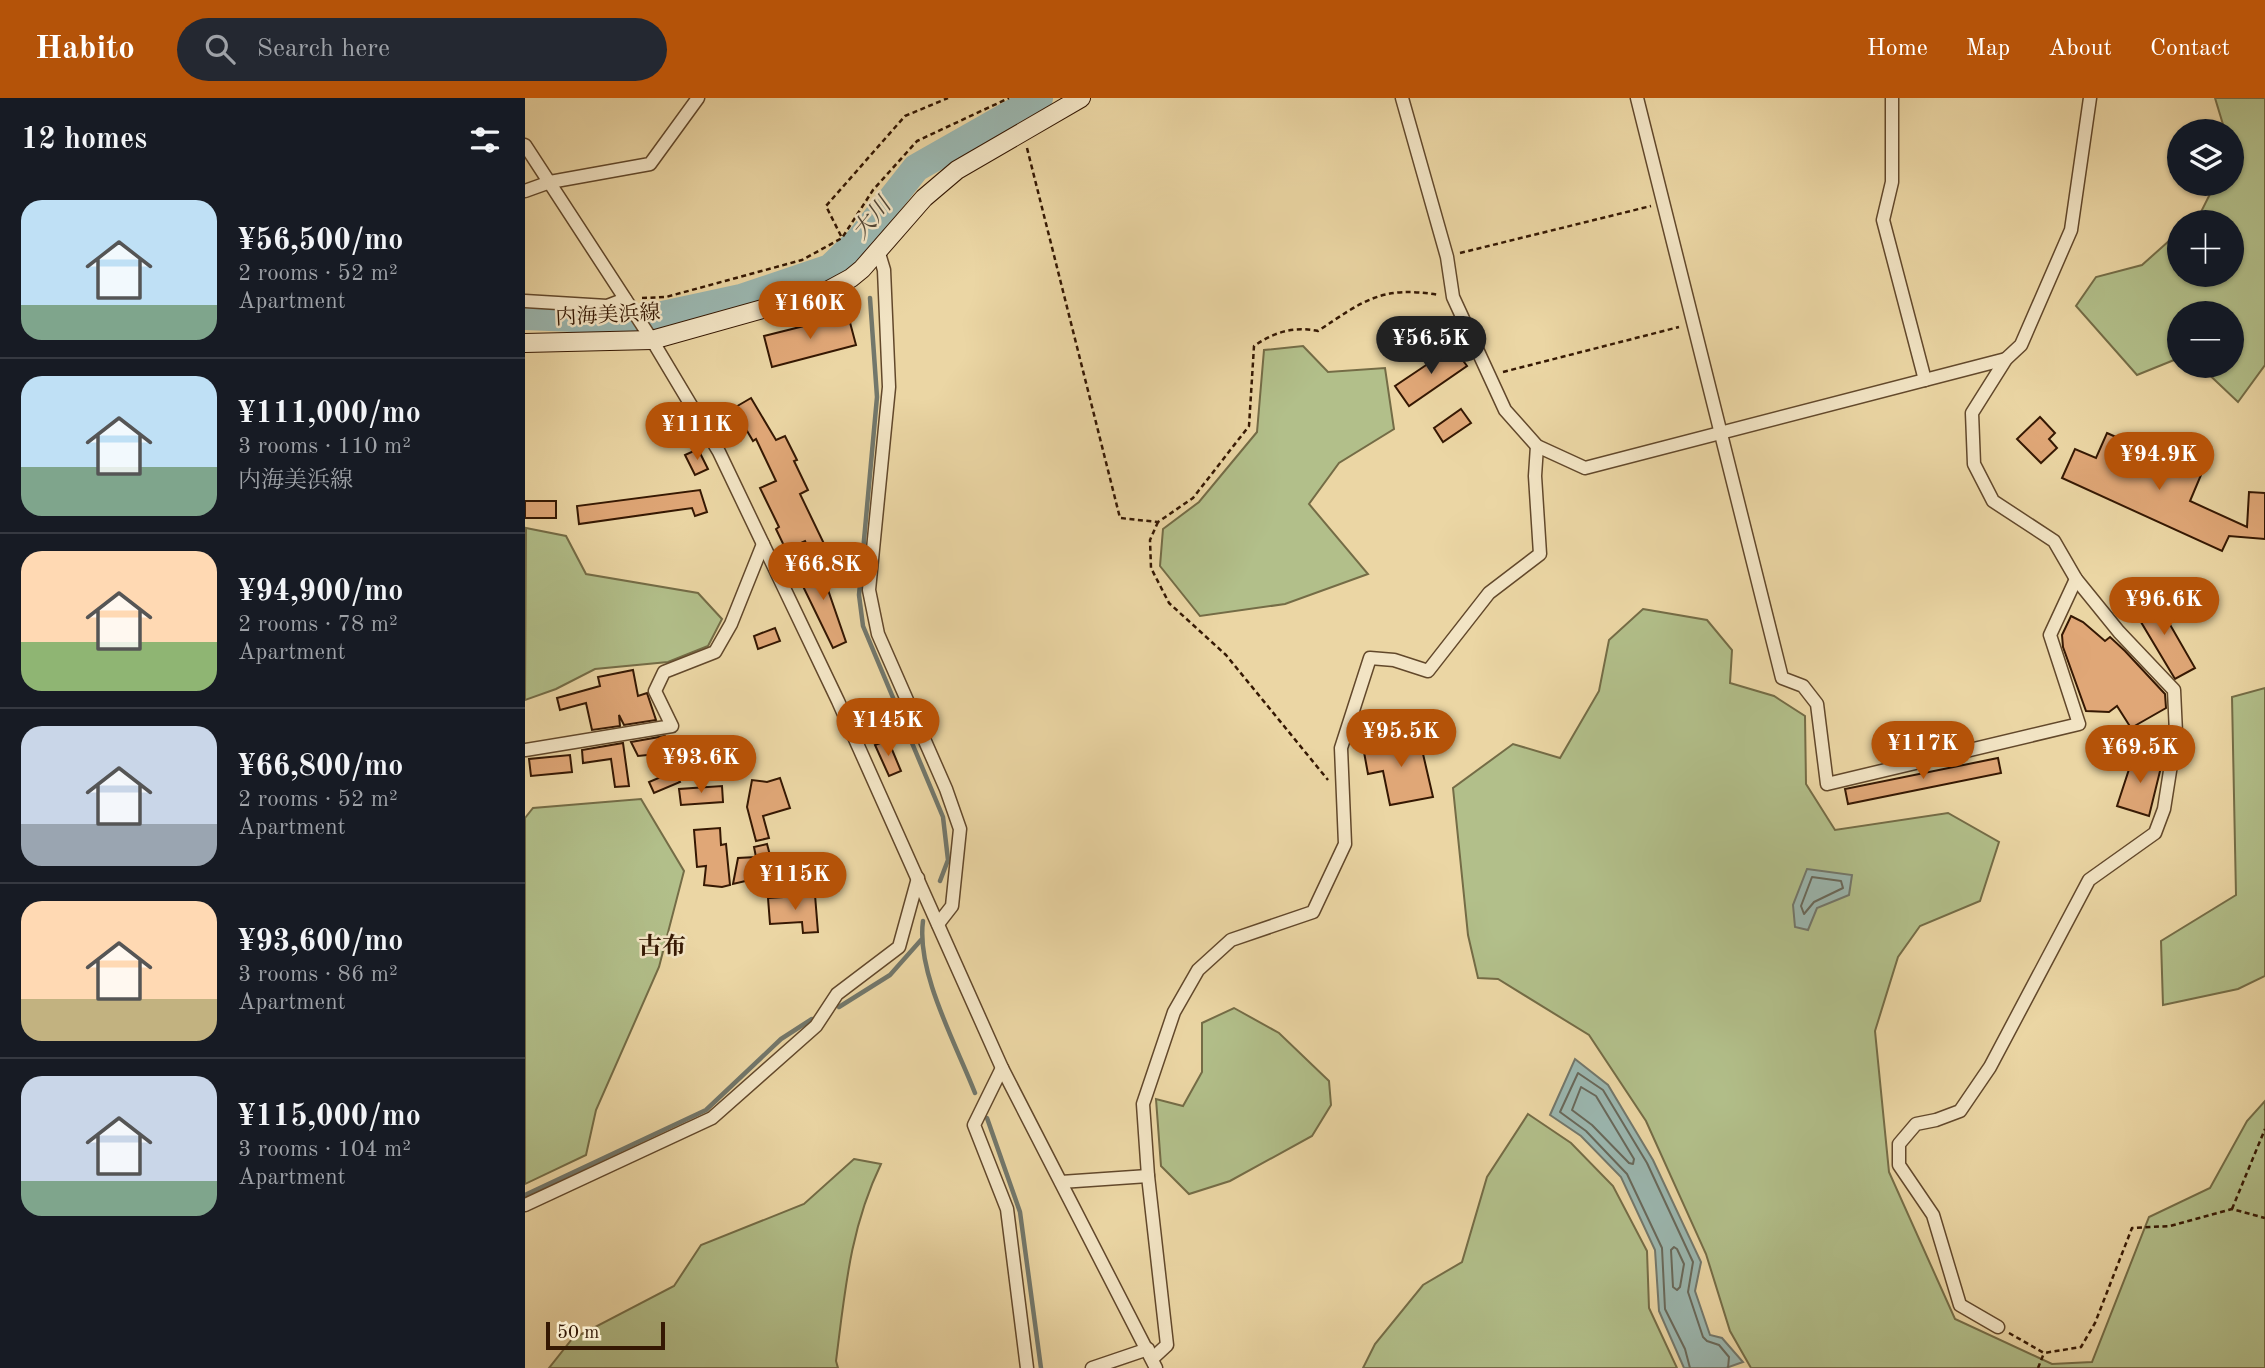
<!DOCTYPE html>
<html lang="en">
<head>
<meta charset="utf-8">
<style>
	body { margin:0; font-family:"Old Standard TT","Noto Serif JP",serif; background:#242831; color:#f1f3f6; height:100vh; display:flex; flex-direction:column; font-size:26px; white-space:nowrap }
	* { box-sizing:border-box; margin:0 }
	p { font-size:23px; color:#9ea1a6 }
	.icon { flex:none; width:38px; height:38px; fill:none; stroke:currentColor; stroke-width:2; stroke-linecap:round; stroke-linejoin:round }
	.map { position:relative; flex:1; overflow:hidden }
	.drawer { display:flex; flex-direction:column; background:#171b24; width:525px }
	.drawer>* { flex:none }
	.fabs { position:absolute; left:1642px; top:21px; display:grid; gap:14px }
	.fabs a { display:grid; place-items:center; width:77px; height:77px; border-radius:50%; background:#171b24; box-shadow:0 2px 5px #0004; font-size:35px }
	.scale { position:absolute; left:21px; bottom:18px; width:119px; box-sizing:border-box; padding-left:7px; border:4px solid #351803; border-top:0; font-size:19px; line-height:24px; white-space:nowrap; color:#351803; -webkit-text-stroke:5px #f2e4c4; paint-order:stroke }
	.price { position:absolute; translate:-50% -60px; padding:0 16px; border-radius:24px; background:#b45309; color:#fff; font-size:23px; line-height:46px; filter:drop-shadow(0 2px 4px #0008) }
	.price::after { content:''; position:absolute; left:50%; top:42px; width:21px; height:16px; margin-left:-10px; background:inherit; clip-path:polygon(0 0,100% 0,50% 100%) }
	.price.active { background:#222; color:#fff }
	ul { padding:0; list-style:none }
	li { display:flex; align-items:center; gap:21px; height:175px; padding:0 21px }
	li+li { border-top:2px solid #363941 }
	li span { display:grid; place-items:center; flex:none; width:196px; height:140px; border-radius:21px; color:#555 }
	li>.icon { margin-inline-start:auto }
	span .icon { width:84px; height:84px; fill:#fffc; stroke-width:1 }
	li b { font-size:30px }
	h2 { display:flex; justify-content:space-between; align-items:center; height:84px; padding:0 21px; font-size:30px }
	header { display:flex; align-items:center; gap:42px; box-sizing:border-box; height:98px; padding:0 35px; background:#b45309; color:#fff }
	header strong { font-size:33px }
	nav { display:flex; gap:38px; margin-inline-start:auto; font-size:24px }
	.search { width:490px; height:63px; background:#242831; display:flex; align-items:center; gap:18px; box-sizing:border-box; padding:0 24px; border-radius:38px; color:#9ea1a6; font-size:26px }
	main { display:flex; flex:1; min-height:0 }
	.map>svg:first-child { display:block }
</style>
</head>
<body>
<header>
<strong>Habito</strong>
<div class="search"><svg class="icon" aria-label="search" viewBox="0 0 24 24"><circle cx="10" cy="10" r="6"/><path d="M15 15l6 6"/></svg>Search here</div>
<nav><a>Home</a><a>Map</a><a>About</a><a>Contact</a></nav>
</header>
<main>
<section class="drawer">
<h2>12 homes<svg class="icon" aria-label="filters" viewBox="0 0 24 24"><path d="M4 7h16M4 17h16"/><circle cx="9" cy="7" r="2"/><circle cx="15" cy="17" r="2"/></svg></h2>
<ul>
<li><span style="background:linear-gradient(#bfe0f5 75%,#7fa58c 0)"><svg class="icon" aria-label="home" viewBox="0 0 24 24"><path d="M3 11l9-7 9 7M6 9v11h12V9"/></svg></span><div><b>¥56,500/mo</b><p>2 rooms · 52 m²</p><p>Apartment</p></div></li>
<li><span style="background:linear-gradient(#bfe0f5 65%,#7fa58c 0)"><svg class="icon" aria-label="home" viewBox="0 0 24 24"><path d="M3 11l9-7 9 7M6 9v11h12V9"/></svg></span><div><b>¥111,000/mo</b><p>3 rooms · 110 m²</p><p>内海美浜線</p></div></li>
<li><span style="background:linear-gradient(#ffd9b3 65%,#8fb573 0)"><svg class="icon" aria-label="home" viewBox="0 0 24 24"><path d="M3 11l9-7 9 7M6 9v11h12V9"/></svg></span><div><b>¥94,900/mo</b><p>2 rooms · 78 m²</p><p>Apartment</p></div></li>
<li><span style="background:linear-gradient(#c9d6e8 70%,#9aa5b1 0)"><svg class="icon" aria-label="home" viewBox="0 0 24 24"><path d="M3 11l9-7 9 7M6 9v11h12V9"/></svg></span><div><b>¥66,800/mo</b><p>2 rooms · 52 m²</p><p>Apartment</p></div></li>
<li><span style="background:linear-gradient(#ffd9b3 70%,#c2b280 0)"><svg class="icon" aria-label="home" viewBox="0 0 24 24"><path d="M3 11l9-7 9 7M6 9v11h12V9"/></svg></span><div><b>¥93,600/mo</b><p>3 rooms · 86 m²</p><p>Apartment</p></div></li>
<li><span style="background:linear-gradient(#c9d6e8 75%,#7fa58c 0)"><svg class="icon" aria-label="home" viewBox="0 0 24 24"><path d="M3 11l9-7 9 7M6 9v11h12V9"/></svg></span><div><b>¥115,000/mo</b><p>3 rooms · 104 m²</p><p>Apartment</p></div></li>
</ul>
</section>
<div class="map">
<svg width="1740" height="1270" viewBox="0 0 1740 1270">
	<rect width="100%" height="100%" fill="#ebd6a4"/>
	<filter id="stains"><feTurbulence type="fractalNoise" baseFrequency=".00286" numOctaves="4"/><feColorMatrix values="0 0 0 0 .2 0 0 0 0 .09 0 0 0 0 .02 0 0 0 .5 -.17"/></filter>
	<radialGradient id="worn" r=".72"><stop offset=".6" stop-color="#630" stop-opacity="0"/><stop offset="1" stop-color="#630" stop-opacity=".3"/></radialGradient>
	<!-- green -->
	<g fill="#b2bf8a" stroke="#746c46" stroke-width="2">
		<path d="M1690,0h50v267l-27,37 -38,-36h31v-53h-52v45l-42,17 -61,-69 20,-29 46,-12 37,-33v43h52v-53h-41l11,-10 14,-28h16v-53h-6z"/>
		<path d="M778,248l25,26 57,-4 9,61 -55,34 -30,41 59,70 -83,30 -85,12 -40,-50 3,-37 36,-27 58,-70 7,-82z"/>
		<path d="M1,430l40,8 20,38 112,19 24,26 -14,27 -40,16 -73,7 -39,20 -31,11z"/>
		<path d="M1118,511l64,11 25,30 -2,33 44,13 31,20 1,68 29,46 113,-17 51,29 -19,59 -60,25 -22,31 -23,74 14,141 66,147 97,45 40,-2 57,-145 61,-29 37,-67 18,-20v267h-514l-21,-37 -24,-77 -60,-133 -57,-86 -91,-56 -20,-1 -10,-43 -15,-147 60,-44 47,14 39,-67 10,-51z"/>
		<path d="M1740,590v288l-27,13 -75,16 -2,-64 75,-46 -4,-198z"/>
		<path d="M116,701l43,72 -25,96 -63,143 -10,45 -61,29v-366l8,-10z"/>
		<path d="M709,910l45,25 50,48 2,24 -19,31 -82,45 -41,13 -28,-28 -5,-67 27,7 19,-34v-49z"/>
		<path d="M1003,1016l43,29 42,43 34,65 2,57 28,60h-314l12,-24 48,-59 39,-23 25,-85z"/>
		<path d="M329,1061l27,5c-31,64 -36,127 -45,197l2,7h-289l23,-29 102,-53 27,-41 103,-41z"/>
	</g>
	<!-- water -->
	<g fill="#9bb7b0" stroke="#72776b" stroke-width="2">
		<path d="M1282,771l45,6 -3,20 -32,13 -9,22 -13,-3 -2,-22z"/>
		<path d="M1050,961l33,26 45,75 48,102 -6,29 15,44 12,3 21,24 -17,6h-42l-25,-57 -4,-61 -34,-73 -40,-41 -31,-21z"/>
	</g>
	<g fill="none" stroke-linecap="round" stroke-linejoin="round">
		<!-- shore -->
		<g stroke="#68685a" stroke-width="2">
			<path d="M1287,779l29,4 2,7 -29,14 -10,12 -3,-8z"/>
			<path d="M1056,989l15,9 38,63 -1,5 -4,-1 -37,-38 -20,-15z"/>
			<path d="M1149,1149l3,2 7,15 -4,23 -3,3 -4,-3 -2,-37z"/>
			<path d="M1165,1270l-5,-19 -20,-40 -3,-61 -35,-74 -41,-43 -26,-19 18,-39 25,17 44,73 46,99 -5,30 15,45 4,4 12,4 10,12 -1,11"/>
		</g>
		<!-- stream -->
		<g stroke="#72776b" stroke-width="4.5">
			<path d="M345,200l7,99 -18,198 4,31 80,191 5,43 -8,21"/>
			<path d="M398,823c-7,51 33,123 52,172"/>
			<path d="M314,909l51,-32 31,-35"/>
			<path d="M462,1020l33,94 21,156"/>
			<path d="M0,1097l181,-85 75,-71 31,-20"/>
		</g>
		<!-- river -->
		<path stroke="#9bb7b0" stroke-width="28" d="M0,218l95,4 38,-4 83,-18 89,-30 30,-29 56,-71 123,-70"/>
	</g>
	<!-- building -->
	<g fill="#e0a777" stroke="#351803" stroke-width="2">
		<path d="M323,217l8,30 -84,22 -8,-31z"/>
		<path d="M928,249l14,19 -58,40 -14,-20z"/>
		<path d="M226,300l25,42 9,-4 12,24 -3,1 14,29 -8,4 28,58 -15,7 -8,-18 -19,9 -10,-21 3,-2 -19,-39 16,-7 -20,-42 -3,2 -10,-17 -12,7 -9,-16z"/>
		<path d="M936,311l10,14 -28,19 -9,-14z"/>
		<path d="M1515,319l15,16 -6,6 8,9 -16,15 -24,-24z"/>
		<path d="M1582,335l94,42 -11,26 57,26 2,-35 16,1v46l-36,-3 -7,15 -160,-73 13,-29 21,9z"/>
		<path d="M173,351l10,20 -13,6 -10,-20z"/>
		<path d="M175,392l7,22 -12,4 -3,-8 -113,16 -2,-18z"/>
		<rect x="0" y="403" width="31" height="17"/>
		<path d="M299,464l8,19 -6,3 20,58 -13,6 -36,-74z"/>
		<path d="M1628,497l42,73 -20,11 -43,-72z"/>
		<path d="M1546,518l12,6 22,19 5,-4 15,14 40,43 1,14 -35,20 -14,-22 -8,6 -23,-1 -23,-64 -1,-12z"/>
		<path d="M250,530l5,13 -22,8 -4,-13z"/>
		<path d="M108,572l5,26 9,-3 9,27 -32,5 -5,-10 1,11 -28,4 -6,-27 -26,7 -3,-12 43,-12 -2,-9z"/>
		<path d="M876,631l3,15 16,-3 13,56 -43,8 -7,-34 -15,3 -4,-22 22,-4 -4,-16z"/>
		<path d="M140,638l2,17 -29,3 -7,-14z"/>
		<path d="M363,642l13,31 -12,5 -14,-31z"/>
		<path d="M98,645l6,43 -14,1 -4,-28 -28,4 -1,-13z"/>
		<path d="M1609,656l28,9 -13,53 -32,-10z"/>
		<path d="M45,657l2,17 -41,4 -2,-17z"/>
		<path d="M1473,660l3,15 -153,31 -3,-15z"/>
		<path d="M150,673l5,11 -26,11 -5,-11z"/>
		<path d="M255,680l10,30 -27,8 6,22 -13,3 -9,-34 5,-27 15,2z"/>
		<path d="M197,688l1,16 -42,3 -2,-16z"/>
		<path d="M195,730l1,17 5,-1 4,41 -8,2 -18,-2 2,-19 -9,1 -3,-37z"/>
		<path d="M242,746l8,30 -42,10 5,-26 18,-1 -2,-10z"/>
		<path d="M290,797l3,37 -15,1 -1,-11 -32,2 -2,-26z"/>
	</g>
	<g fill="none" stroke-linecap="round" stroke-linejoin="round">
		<defs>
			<g id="minor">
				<path d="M877,0l45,159 6,40 52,113 32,36 48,22 421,-109"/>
				<path d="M1112,0l145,580 21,8 14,18 10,80 252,-60 -29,-89 26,-56"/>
				<path d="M1367,0v84l-9,38 42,160"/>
				<path d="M0,47l127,195 67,112 119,249 164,367 154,300"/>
				<path d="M0,93l25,-9 100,-18 48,-66"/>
				<path d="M353,152l6,20 5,117 -20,203 9,44 68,155 14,40 -8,77 -14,18"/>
				<path d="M0,203l82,5 18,-7"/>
				<path d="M0,652l147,-24 -17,-35 9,-19 51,-20 16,-28 32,-80"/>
				<path d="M477,970l-28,57 33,84 20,159"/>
				<path d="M536,1084l87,-6"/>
				<path d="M0,1107l187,-87 104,-92 21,-32 62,-47 19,-69"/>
				<path d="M1473,1229l-38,-22 -27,-90 -34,-50v-21l17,-20 20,-4 24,-9 30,-44 99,-187 66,-47 9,-24 12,-76 -2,-43 -55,-58 -43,-53 -22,-38 -61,-40 -19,-37 -2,-51 34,-54 15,-14 50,-115 19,-132"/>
				<path d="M628,1260l14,-13 -19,-169 -5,-72 31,-92 24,-42 33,-30 82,-28 32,-68 -4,-96 29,-90 24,2 34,11 61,-78 51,-39 -5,-78 2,-30"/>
				<path d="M567,1270l56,-19"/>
			</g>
			<path id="secondary" d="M0,245l127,-3 175,-49 24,-13 11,-9 62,-71 33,-28 124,-72"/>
		</defs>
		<!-- minor casing -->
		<use href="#minor" stroke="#62482b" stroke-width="15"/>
		<!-- secondary casing -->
		<use href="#secondary" stroke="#351803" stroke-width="20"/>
		<!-- path -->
		<g stroke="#351803" stroke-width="2.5" stroke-dasharray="5 3.5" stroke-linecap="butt">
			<path d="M502,50l93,370 38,4 35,-24 56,-72 5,-80c20,-14 40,-20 64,-15 45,-30 64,-46 121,-36"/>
			<path d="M316,138l-15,-30 79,-90 43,-18"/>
			<path d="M935,155l191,-47"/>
			<path d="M117,200l24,-1 136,-37 40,-22 31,-48 44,-49 92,-43"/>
			<path d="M978,274l176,-45"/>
			<path d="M633,424l-8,18 1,28 18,35 57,52 102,125"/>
			<path d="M1707,1111l33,-80"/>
			<path d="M1484,1235l35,20 37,-6 14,-24 37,-95 38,-2 62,-17 33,9"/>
			<path d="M1513,1270l6,-15"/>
		</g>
		<!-- minor -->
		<use href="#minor" stroke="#f2e4c4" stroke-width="12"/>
		<!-- secondary -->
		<use href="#secondary" stroke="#f2e4c4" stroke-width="18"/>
	</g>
	<g text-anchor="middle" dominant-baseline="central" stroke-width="5" stroke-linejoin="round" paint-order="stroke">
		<!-- street labels -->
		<g font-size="21" fill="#351803" stroke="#f2e4c4">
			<text transform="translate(83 218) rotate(-3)">内海美浜線</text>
		</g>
		<!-- water labels -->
		<g font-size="23" font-style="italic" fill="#544837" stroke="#f2e4c4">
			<text transform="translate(347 121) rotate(-50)">大川</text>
		</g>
		<!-- quarter labels -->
		<g font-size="24" font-weight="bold" fill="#351803" stroke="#f2e4c4">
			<text x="137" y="850">古布</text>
		</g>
	</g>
	<rect width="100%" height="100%" filter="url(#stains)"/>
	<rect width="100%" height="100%" fill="url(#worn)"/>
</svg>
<div class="fabs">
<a><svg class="icon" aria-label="layers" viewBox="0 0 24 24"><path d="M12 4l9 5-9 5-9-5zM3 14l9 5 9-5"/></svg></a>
<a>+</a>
<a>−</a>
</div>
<div class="scale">50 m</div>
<b class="price" style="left:285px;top:243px">¥160K</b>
<b class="price active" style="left:906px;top:278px">¥56.5K</b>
<b class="price" style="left:172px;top:364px">¥111K</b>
<b class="price" style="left:1634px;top:394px">¥94.9K</b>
<b class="price" style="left:298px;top:504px">¥66.8K</b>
<b class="price" style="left:1639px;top:539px">¥96.6K</b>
<b class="price" style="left:363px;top:660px">¥145K</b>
<b class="price" style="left:876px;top:671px">¥95.5K</b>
<b class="price" style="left:1398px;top:683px">¥117K</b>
<b class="price" style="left:1615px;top:687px">¥69.5K</b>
<b class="price" style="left:176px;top:697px">¥93.6K</b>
<b class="price" style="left:270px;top:814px">¥115K</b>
</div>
</main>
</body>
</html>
